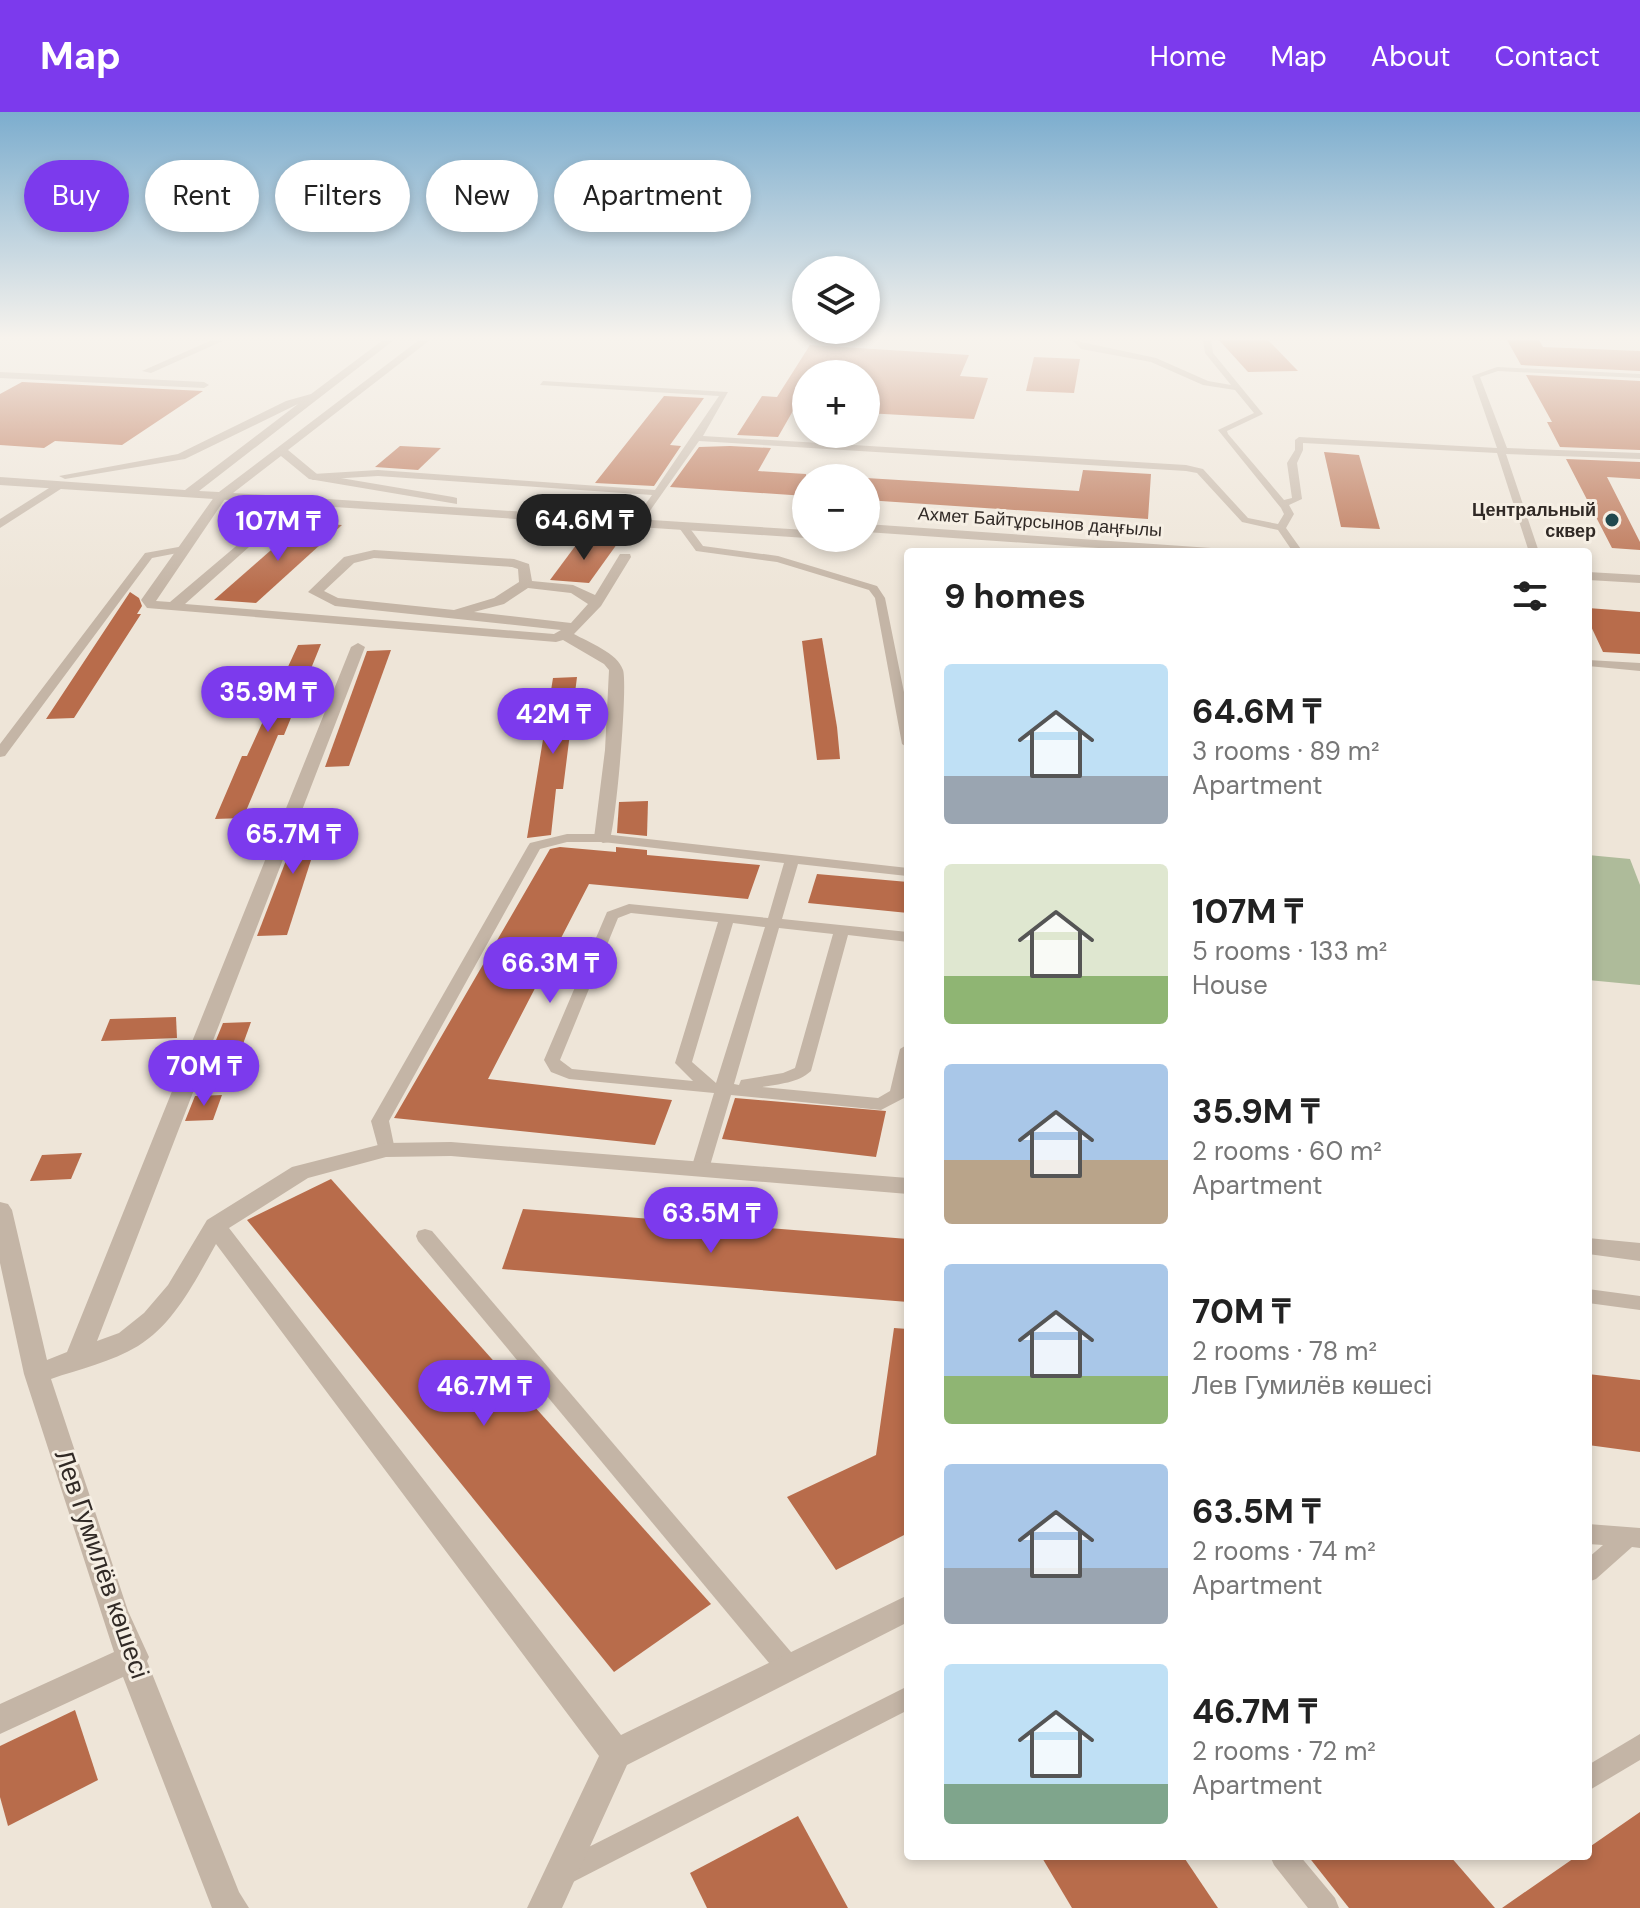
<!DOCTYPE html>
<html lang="en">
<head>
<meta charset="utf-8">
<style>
	body { margin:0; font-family:"DM Sans",sans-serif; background:#f2f2f2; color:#222; height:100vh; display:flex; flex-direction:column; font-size:30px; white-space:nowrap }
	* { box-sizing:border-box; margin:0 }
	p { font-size:26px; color:#767676 }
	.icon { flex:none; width:44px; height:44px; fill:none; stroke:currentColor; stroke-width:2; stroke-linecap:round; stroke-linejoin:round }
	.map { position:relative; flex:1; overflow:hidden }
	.panel { position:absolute; left:904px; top:436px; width:688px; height:1312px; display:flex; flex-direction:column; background:#fff; border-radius:8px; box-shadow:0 4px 12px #0003 }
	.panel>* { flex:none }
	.top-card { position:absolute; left:24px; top:48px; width:760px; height:72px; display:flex; gap:16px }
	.fabs { position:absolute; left:792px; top:144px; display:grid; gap:16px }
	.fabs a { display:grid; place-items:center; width:88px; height:88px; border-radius:50%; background:#fff; box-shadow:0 4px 12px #0003; font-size:40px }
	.price { position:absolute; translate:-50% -68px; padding:0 18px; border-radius:28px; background:#7c3aed; color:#fff; font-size:26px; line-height:52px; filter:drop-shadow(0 2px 4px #0008) }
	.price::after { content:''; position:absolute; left:50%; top:48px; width:24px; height:18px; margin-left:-12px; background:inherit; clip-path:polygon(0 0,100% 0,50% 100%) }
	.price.current { background:#222; color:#fff }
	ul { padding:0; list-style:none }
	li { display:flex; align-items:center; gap:24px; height:200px; padding:0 40px }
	li span { display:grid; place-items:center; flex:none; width:224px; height:160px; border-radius:8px; color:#555 }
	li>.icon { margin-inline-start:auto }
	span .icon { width:96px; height:96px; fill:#fffc; stroke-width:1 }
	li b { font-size:34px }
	h2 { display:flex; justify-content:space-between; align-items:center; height:96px; padding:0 40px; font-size:34px }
	.chip { padding:0 28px; border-radius:36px; background:#fff; box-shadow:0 4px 12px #0003; font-size:28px; line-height:72px }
	.chip.current { background:#7c3aed; color:#fff }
	header { display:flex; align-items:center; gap:48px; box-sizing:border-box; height:112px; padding:0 40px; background:#7c3aed; color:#fff }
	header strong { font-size:38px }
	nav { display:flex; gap:44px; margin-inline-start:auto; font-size:28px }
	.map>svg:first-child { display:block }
</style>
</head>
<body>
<header>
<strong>Map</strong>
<nav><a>Home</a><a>Map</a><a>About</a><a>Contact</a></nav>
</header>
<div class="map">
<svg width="1640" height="1796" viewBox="0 0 1640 1796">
	<rect width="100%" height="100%" fill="#eee5d8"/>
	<!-- green -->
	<path fill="#aebb9a" d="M1588,743l42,4 10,26v100l-52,-5z"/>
	<!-- building -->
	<g fill="#b86c4b">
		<path d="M1219,228h49l30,31 -50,1z"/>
		<path d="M1507,228h32l4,7 97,4v20l-119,-6z"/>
		<path d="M810,233l159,10 -9,21 28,2 -14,41 -108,-6v-39h-60v36l-12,-1 -16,28 -41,-2 25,-39 15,1z"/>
		<path d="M1034,245l46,2 -6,34 -48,-2z"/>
		<path d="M1526,263l114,6v69l-80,-3 -13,-25h5z"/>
		<path d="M22,270l181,9 -81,54 -67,-4 -11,7 -44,-3v-51z"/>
		<path d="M664,284l40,2 -34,47 11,1 -27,40 -59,-3z"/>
		<path d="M400,334l41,2 -23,22 -43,-3z"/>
		<path d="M730,334l41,2 -13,23 48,3v22l-136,-9 29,-40z"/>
		<path d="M1324,340l35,3 21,74 -39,-2z"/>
		<path d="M1566,347l74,3v17l-33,-2 33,65v8l-28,-2z"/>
		<path d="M1083,358l68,4 -3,45 -282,-19v-22l213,13z"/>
		<path d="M303,410l39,3 -86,78 -42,-3z"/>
		<path d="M579,429l38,3 -28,39 -39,-3z"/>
		<path d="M130,480l9,6 3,8 -5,8h4l-67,104 -28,1z"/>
		<path d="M1588,496l52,4v42l-37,-2 -15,-32z"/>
		<path d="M822,526l15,89 3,32 -23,1 -15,-119z"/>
		<path d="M321,532l-37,91h-6l-35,83 -28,1 27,-63h5l51,-111z"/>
		<path d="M391,538l-42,116 -24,1 42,-116z"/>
		<path d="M577,565l-14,112h-7l-5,46 -24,3 26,-160z"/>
		<path d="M648,689l-1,35 -30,-3 2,-31z"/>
		<path d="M327,698l-40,125 -30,1 48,-125z"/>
		<path d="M560,735l56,5v-5l31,3v5l113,10 -12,34 -159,-15 -101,195 184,21 -17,45 -261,-27 156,-269z"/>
		<path d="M817,762l91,8v31l-100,-10z"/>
		<path d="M176,905l1,21 -76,3 9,-22z"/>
		<path d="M251,910l-8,22 -29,1 9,-22z"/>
		<path d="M222,983l-9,25 -28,1 10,-25z"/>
		<path d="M735,986l151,13 -10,46 -154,-18z"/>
		<path d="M82,1041l-11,26 -41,2 12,-26z"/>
		<path d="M331,1067l380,425 -97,68 -367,-452z"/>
		<path d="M523,1097l385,30v63l-406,-33z"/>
		<path d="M894,1216l14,1v204l-72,37 -49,-73 89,-42z"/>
		<path d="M1588,1262l52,6v72l-52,-7z"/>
		<path d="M75,1598l23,70 -90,46 -8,-29v-51z"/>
		<path d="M1640,1700v96h-138l75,-52h11v-8z"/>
		<path d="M798,1704l50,92h-141l-17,-35z"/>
		<path d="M1041,1744h142l35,52h-146z"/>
		<path d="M1308,1744h142l45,52h-146z"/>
	</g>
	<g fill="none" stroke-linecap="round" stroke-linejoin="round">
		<!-- service -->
		<g fill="#c4b5a6" fill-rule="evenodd">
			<path d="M1072,228l84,18 52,23 23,4 -26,-32 -2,-13h8l2,13 50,61 -36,17 1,3 56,66 8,-2 -5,-35 8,-13v-10l4,-3 198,11 -25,-72 25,-9 143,7v4l-142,-7 -18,6 27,71 133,5v6l-134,-5 33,98h-10l-32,-99 -194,-10v7l-6,13 5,36 -13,6 5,9 -8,14 17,24h-10l-15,-22 -36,-8 -45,-49 -11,-2 -487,-30 -52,74 -3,1 -5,-3 13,-18 -274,-19 -65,4 -5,-3 5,-3 65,-4 277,20 64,-94 -179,-11 3,-4 185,11 -25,44 483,29 17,4 45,49 30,6 6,-10 -3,-6 -63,-78 36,-17 -19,-23 -32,-5 -52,-23 -70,-13z"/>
			<path d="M678,411h8l17,23 75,10 99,30 8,12 23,114v36l-6,-4 -27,-146 -6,-8 -92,-28 -81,-11 -19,-26z"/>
			<path d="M184,434l4,1v4l-36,7 -147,198 -5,1v-13l145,-191z"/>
			<path d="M1588,548l52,3v8l-52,-5z"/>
			<path d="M567,722h36l305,34 -1,8 -109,-12 -16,55 126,13v10l-60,-7 -37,136c-13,12 -32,13 -49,16l116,11 12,-7 10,-42 8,-5v43l-4,11 -23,12 -150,-15 -22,74 -3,4h-12l-3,-4 23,-76 -145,-14 -18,-7 -7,-12 63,-148 22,-8 139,14 16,-55 -181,-21h-36l-27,7 -151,272 6,29 -3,4h-12l-9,-33 157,-275 2,-3zM631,801l87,9 -43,141 18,18 -121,-12 -12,-9 58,-142zM733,811l32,4 -49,156 -24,-21zM779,816l54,6 -38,134 -12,5 -42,7 -2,5 -5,-1z"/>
			<path d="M425,1117l7,2 365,428 3,8 -3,8 -9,3 -9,-3 -361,-434 -2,-5 2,-5z"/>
			<path d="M1588,1177l52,7v14l-52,-7z"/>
			<path d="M1588,1412l52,4v20l-8,-1 -36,32 -8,3v-24l15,-13 -15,-1z"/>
			<path d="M908,1574v24l-335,172 -9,4 -9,-4 -4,-9 4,-9z"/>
			<path d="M1640,1622v26l-52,31v-26z"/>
			<path d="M1270,1744h30l35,42 4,10h-31l-34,-43z"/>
		</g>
		<!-- minor -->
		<g fill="#c4b5a6" fill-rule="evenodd">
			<path d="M212,228h13l-74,33 -9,-2z"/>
			<path d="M0,260l204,10 5,3 -5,3 -204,-10z"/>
			<path d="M57,371l10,2 -67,43v-9z"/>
			<path d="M217,381l10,3 -71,105 14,1 103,-87 4,1v6l-92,82 369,30 7,-4 -226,-24 -27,-14 36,-35 30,-7 140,9 15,5 3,17 41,4 22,10 25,-41h10l1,3 -30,49 -27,28c14,8 44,19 49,36 5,14 -7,158 -14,172l-6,1 -9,-5 11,-88 4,-80 -5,-6 -41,-24 -7,2 -409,-34 -6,-8zM374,446l138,9 6,2 1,13 -25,16 -40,12 -116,-12 -14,-7 30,-28zM528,476l43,5 17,11 -17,19 -97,-11 30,-8z"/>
			<path d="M358,531l7,4 -268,694 22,-8 25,-20 24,-28 39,-65 85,-53 94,-24 65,-1 457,36v16l-457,-38 -65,1 -78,21 -79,50 392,507 287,-140v27l-281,143 -65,143h-35l72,-152 -383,-512c-21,37 -41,79 -78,102 -26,16 -59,23 -87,33l77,232 21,46 -2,4 92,231 10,16h-37l-89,-231 -123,57v-30l114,-52 -90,-278 -24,-111v-61l8,2 4,6 35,150 20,-8 284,-705z"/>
			<path d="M1588,1126l52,5v18l-52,-7z"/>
		</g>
		<!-- tertiary -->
		<g fill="#c4b5a6" fill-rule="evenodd">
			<path d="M383,228h11l-195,151 20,1 200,-152h11l-142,110 29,24 136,23 4,1v6l-148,-25 -28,-23 -48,37 573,37v8l-806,-53v-8l185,13 113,-86 -113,55 -120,20 -6,-3 119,-22 108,-53 25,-7z"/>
			<path d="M866,412l345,24 6,4h-61l-290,-20z"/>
			<path d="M1588,460l52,3v8l-52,-3z"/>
		</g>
	</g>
	<!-- sky -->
	<linearGradient id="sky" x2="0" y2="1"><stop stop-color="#7cadce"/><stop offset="0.47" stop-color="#f7f3ed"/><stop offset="1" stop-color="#f7f3ed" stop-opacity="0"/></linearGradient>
	<rect width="1640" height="480" fill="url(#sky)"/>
	<!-- markers -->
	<circle fill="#20484e" stroke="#f6efe4" stroke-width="3" cx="1612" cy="408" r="8"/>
	<g text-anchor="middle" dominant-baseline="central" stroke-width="6" stroke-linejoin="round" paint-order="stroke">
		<!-- far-poi labels -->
		<g font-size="18" font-weight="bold" fill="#312a26" stroke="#f6efe4" text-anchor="end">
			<text x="1596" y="398">Центральный<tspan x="1596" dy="21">сквер</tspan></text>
		</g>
		<!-- far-street labels -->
		<g font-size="18" fill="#312a26" stroke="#f6efe4">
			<text transform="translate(1040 410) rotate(4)">Ахмет Байтұрсынов даңғылы</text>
		</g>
		<!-- near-street labels -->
		<g font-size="26" fill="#312a26" stroke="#f6efe4">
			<text transform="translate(102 1452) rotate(71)">Лев Гумилёв көшесі</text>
		</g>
	</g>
</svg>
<div class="fabs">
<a><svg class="icon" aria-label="layers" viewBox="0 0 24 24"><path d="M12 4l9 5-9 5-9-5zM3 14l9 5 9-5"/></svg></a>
<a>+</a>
<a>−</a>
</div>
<b class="price current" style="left:584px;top:450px">64.6M ₸</b>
<b class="price" style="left:278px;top:451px">107M ₸</b>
<b class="price" style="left:268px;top:622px">35.9M ₸</b>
<b class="price" style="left:553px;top:644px">42M ₸</b>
<b class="price" style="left:293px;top:764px">65.7M ₸</b>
<b class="price" style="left:550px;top:893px">66.3M ₸</b>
<b class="price" style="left:204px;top:996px">70M ₸</b>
<b class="price" style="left:711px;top:1143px">63.5M ₸</b>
<b class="price" style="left:484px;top:1316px">46.7M ₸</b>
<div class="top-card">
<a class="chip current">Buy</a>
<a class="chip">Rent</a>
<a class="chip">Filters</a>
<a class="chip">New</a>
<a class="chip">Apartment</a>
</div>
<section class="panel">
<h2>9 homes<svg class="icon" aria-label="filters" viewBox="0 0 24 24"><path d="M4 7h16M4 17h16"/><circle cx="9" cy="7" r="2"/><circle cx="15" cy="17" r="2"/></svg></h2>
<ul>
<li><span style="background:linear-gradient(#bfe0f5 70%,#9aa5b1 0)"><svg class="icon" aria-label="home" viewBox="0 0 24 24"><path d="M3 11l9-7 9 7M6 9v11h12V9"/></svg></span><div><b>64.6M ₸</b><p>3 rooms · 89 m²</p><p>Apartment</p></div></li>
<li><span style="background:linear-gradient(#dfe7d0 70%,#8fb573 0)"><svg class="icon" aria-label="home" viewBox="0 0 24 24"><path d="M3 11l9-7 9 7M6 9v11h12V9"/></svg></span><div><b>107M ₸</b><p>5 rooms · 133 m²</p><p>House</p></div></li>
<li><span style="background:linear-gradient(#a9c7e8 60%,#b9a48a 0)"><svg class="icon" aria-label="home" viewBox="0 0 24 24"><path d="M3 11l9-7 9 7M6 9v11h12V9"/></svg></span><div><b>35.9M ₸</b><p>2 rooms · 60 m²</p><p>Apartment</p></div></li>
<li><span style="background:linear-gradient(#a9c7e8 70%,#8fb573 0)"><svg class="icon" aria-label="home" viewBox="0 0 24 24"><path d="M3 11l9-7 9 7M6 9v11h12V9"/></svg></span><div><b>70M ₸</b><p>2 rooms · 78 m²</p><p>Лев Гумилёв көшесі</p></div></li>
<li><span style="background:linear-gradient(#a9c7e8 65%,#9aa5b1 0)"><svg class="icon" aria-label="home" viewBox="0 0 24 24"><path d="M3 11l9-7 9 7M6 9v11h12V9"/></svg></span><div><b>63.5M ₸</b><p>2 rooms · 74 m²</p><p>Apartment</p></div></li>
<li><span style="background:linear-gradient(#bfe0f5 75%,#7fa58c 0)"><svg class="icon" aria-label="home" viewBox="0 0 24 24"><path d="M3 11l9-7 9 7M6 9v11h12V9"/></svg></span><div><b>46.7M ₸</b><p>2 rooms · 72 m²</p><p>Apartment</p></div></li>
</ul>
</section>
</div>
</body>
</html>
